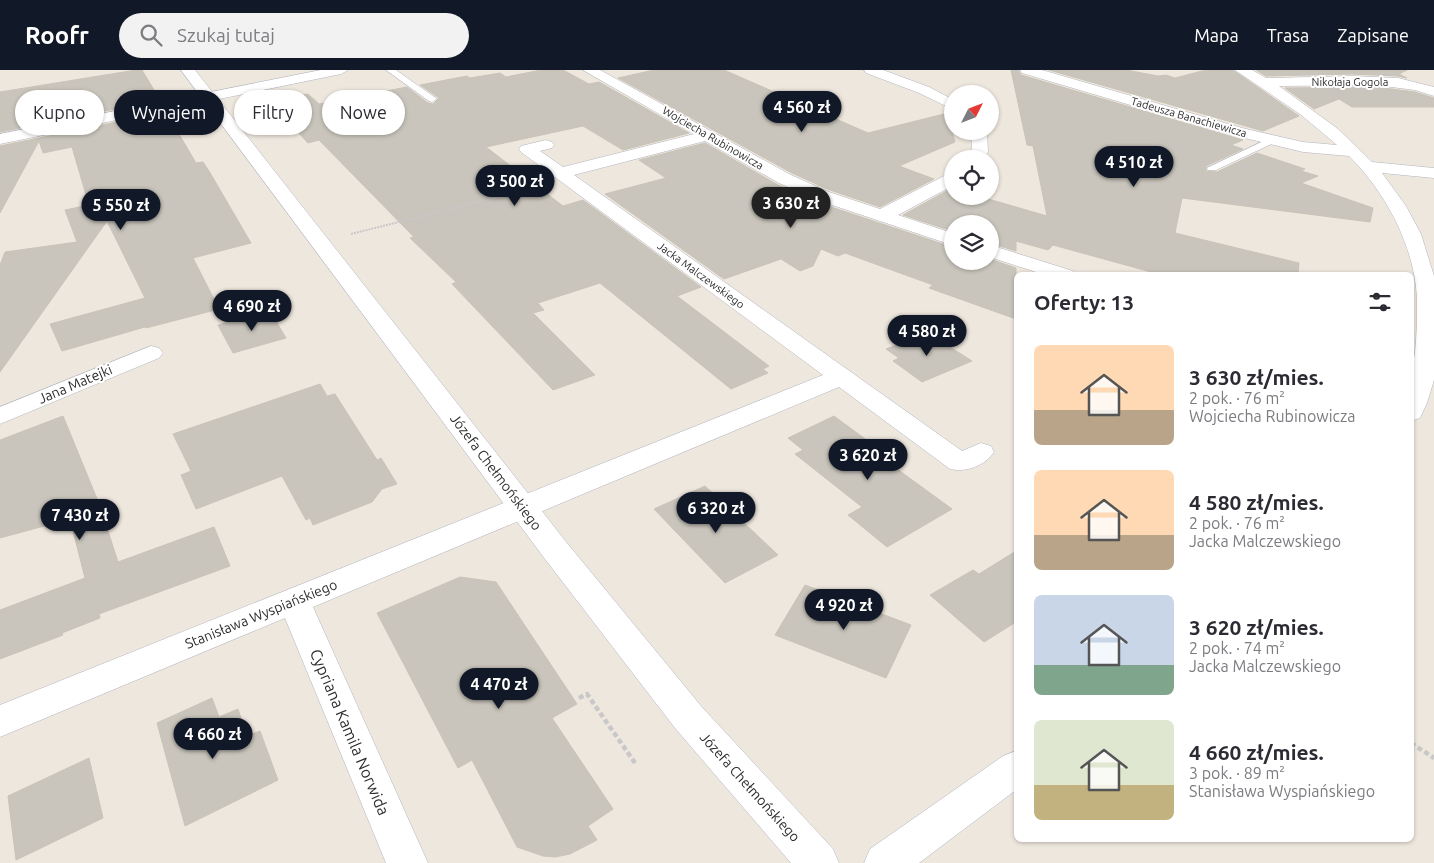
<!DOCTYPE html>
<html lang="pl">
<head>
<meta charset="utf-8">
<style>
	body { margin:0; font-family:Ubuntu,sans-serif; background:#f2f2f3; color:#2b2b33; height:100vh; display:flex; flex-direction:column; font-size:19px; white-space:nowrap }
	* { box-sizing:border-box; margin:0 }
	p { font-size:16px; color:#7c7c81 }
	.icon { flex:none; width:28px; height:28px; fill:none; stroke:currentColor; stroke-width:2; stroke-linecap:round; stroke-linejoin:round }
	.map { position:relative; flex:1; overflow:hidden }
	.drawer { position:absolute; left:1014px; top:202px; width:400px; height:570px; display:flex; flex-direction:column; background:#fff; border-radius:8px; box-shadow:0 1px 4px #0004 }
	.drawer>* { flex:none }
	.banner { position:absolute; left:15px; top:20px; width:475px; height:45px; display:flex; gap:10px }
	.needle { width:32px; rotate:48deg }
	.tools { position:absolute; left:944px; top:15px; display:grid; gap:10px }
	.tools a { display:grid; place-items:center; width:55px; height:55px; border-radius:50%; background:#fff; box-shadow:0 1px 4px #0004; font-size:25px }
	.price { position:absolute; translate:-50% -42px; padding:0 11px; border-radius:18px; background:#111827; color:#fff; font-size:16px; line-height:32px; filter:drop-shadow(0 1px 2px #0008) }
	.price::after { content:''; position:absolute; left:50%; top:30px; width:15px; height:11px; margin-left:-8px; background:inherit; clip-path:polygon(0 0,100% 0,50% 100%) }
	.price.on { background:#222; color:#fff }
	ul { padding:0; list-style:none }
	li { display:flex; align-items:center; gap:15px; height:125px; padding:0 20px }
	li span { display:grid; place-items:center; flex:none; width:140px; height:100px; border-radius:8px; color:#555 }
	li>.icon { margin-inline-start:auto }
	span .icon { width:60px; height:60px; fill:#fffc; stroke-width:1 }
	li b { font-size:21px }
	h2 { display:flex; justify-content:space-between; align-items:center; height:60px; padding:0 20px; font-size:21px }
	.chip { padding:0 18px; border-radius:22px; background:#fff; box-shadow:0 1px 4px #0004; font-size:18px; line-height:45px }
	.chip.on { background:#111827; color:#fff }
	header { display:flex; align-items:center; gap:30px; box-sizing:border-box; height:70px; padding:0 25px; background:#111827; color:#fff }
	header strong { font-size:24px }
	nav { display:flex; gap:28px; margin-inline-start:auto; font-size:18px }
	.search { width:350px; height:45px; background:#f2f2f3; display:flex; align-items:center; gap:12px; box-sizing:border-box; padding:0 18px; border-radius:28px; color:#7c7c81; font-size:19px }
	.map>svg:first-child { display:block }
</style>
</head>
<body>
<header>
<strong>Roofr</strong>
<div class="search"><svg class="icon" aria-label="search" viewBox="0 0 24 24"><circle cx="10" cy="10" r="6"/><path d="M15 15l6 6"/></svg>Szukaj tutaj</div>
<nav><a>Mapa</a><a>Trasa</a><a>Zapisane</a></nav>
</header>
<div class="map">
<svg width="1434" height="793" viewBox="0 0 1434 793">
	<rect width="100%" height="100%" fill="#eee7de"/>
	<!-- building -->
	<g fill="#c9c5bc" stroke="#cac3b7">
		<path d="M136,0h6l18,30 -160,32v-40z"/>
		<path d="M541,0h22l26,14 10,-2 90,51 -66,17 -40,-24 -97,21 77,59 20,-6 118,87 -24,9 92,70 -6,3 5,4 -37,16 -131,-106 -62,20 6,7 -11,3 62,62 -42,15 -101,-106 4,-2 -46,-44 4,-1 -95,-97 -11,3 -39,-42 39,-7 11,10 88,-17 21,16 5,1 6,-6 -19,-13 47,-9 3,2 30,-5 6,4z"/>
		<path d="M654,0h70l144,63 84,-21v19l3,11 -56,24 35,13 -54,28 -50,-17 -38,-17 -174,-95z"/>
		<path d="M1011,0h7l3,5 222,65 -12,5 12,4 -37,17v5l11,1 40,-19 48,16 -4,2 17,5 -17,7 72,25 -3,14 -188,-24 -7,35 124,30 -1,12h-136l-109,-30 -5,5 -32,-9v10l-26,-8v-19h-38v7l-49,-16 49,-27v8h26l69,20 -14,-70 -6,-1z"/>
		<path d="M1049,0h77l32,6 8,-1 9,3 31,-8h27l66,46 -36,15z"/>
		<path d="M1256,0h151l-8,4 8,4 -9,-2 -46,-2 -86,2z"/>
		<path d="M1376,17l39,5 19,6v9h-82l-13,-8 -25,10 -29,-21z"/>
		<path d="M166,42l30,51 7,-1 6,9 42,72 -58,15 26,51 -73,19 -1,-1 -83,24 -12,-27 95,-26 -38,-77 -107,151v-107l5,-13 72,-10 -12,-32 24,-5 -17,-58 -29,6 -4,-12 -39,72v-67z"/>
		<path d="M705,73l73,42 38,17 136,45v14h38v-2l26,9v51l-87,-31 4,-3 -88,-32 -7,3 -17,-7 -8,17 -13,5 -19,-12 -57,20 -119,-85 61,-16 -27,-18z"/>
		<path d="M270,241l16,27 -53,15 -15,-28z"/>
		<path d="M928,263l44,28 -50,21 -29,-21 6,-3 -13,-9z"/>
		<path d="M320,314l7,12 8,-2 42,66 4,-2 16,26 -15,5 -10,13 -59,23 -3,-7 -4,2 -24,-44 -86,33 -15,-34 10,-4 -18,-37z"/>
		<path d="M63,346l37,90 18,56 96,-35 16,39 -131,48 1,4 -38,15 1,2 -63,24v-49l85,-32 -15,-59 -70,19v-98z"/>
		<path d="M834,346l42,31 -5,3 81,59 -65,38 -39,-32 14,-8 -67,-53 8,-4 -15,-12z"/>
		<path d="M705,416l36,34 37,35 -53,28 -71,-74z"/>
		<path d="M1016,481v71l-32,20 -54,-47 43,-25 6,4z"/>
		<path d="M460,507l36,5 81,122 -25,14 61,91 -25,17 9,14 -27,14 -15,3 -12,-1 -26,-9 -45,-87 -14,8 -81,-155z"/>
		<path d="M805,515l106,40 -25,53 -111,-43z"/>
		<path d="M212,628l7,19 19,-8 9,27 13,-5 18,49 -93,46 -28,-103z"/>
		<path d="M89,688l14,60 -87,42 -8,-64z"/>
	</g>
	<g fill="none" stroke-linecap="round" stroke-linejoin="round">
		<defs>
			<g id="service">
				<path d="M386,0h10l41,29 -5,3 -3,-1z"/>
				<path d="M1272,67l4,1v4l-60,28h-8l-1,-2z"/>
			</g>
			<g id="minor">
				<path d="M321,0h27l-7,4 -341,70v-10z"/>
				<path d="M583,0h17l191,105 38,17 51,17 66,-34 6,-1v12l-54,29 54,18v12l-135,-45 -38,-17 -74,-42 -131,34 388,276 19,-8 10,3 3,6c-8,13 -28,21 -44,17l-111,-82 -526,220 115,256h-42l-101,-245 -285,119v-32l823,-330 -302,-223 -2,-3 2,-3 25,-6 6,2 2,3 -2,3 -12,3 23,16 131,-33z"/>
				<path d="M864,0h19l46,17 23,12v10l-33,-16 -53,-20z"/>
				<path d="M1020,0h22l200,58 61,14 34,3 -37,-31 -65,-44h17l14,8 86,-2 46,2 36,9v9l-19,-6 -39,-5 -97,1 59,43 34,33 62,6v10l-52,-5 24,33 15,28 13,42v104l-7,23 -7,15 -9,3c0,-16 -1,-31 0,-46 1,-8 3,-16 4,-23 2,-18 2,-36 2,-54 -3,-53 -31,-105 -68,-142l-46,-4 -71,-17 -210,-62z"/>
				<path d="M971,61h16l1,21 -4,7h-17l5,-7z"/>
				<path d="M990,175l83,26 3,4h-31l-55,-18z"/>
				<path d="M151,276l8,2 4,5 -4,5 -159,66v-17z"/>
				<path d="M1016,681v39l-97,73h-55l6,-14 133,-93z"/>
			</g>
			<path id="tertiary" d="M181,0h14l372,473 134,163 132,143 6,14h-48l-116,-135 -130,-169z"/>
		</defs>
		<!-- service casing -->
		<use href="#service" stroke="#b2b4c0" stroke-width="1"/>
		<!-- minor casing -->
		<use href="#minor" stroke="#b2b4c0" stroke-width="1"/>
		<!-- tertiary casing -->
		<use href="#tertiary" stroke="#b2b4c0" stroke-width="1"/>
		<!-- path-far1 -->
		<path stroke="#c8c8c8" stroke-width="2" stroke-dasharray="2 1" stroke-linecap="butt" d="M351,164l183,-46"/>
		<!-- path -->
		<g stroke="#c8c8c8" stroke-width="4.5" stroke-dasharray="5 3" stroke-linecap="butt">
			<path d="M579,628l8,-4 48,69"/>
			<path d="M1411,673l23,15"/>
		</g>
		<!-- service -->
		<use href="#service" fill="#fff" fill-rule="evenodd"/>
		<!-- minor -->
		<use href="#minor" fill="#fff" fill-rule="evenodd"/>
		<!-- tertiary -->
		<use href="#tertiary" fill="#fff" fill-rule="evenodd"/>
	</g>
	<g text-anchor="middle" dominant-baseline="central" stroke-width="4" stroke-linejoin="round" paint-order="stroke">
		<!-- far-street labels -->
		<g font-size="11" fill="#2c2c2c" stroke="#fff">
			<text x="1350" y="12">Nikołaja Gogola</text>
			<text transform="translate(1189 47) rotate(16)">Tadeusza Banachiewicza</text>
			<text transform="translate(713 68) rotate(30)">Wojciecha Rubinowicza</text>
			<text transform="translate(701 205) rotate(36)">Jacka Malczewskiego</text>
		</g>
		<!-- street labels -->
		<g font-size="14" fill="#2c2c2c" stroke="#fff">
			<text transform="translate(75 314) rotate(-23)">Jana Matejki</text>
			<text transform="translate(496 402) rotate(53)">Józefa Chełmońskiego</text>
			<text transform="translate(261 544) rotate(-22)">Stanisława Wyspiańskiego</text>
			<text transform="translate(750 717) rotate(48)">Józefa Chełmońskiego</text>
		</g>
		<!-- near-street labels -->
		<g font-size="16" fill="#2c2c2c" stroke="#fff">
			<text transform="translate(350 662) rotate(67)">Cypriana Kamila Norwida</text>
		</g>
	</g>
</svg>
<div class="tools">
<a><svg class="needle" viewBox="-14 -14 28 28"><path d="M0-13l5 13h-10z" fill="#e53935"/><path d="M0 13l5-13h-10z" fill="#7c7c81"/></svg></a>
<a><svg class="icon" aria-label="locate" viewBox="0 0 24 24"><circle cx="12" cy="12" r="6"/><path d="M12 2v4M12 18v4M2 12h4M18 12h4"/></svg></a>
<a><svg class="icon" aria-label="layers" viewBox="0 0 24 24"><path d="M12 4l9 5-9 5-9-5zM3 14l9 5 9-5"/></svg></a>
</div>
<b class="price" style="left:802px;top:63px">4 560 zł</b>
<b class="price" style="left:1134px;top:118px">4 510 zł</b>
<b class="price" style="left:515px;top:137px">3 500 zł</b>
<b class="price on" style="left:791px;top:159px">3 630 zł</b>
<b class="price" style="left:121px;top:161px">5 550 zł</b>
<b class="price" style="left:252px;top:262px">4 690 zł</b>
<b class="price" style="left:927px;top:287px">4 580 zł</b>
<b class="price" style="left:868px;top:411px">3 620 zł</b>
<b class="price" style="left:716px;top:464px">6 320 zł</b>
<b class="price" style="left:80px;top:471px">7 430 zł</b>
<b class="price" style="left:844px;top:561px">4 920 zł</b>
<b class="price" style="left:499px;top:640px">4 470 zł</b>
<b class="price" style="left:213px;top:690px">4 660 zł</b>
<div class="banner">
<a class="chip">Kupno</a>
<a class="chip on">Wynajem</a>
<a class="chip">Filtry</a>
<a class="chip">Nowe</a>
</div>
<section class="drawer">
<h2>Oferty: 13<svg class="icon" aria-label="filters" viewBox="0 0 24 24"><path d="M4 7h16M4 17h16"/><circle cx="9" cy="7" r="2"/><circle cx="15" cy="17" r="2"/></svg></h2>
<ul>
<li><span style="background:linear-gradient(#ffd9b3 65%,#b9a48a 0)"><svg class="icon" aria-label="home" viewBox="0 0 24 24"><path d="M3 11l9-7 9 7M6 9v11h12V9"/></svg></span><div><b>3 630 zł/mies.</b><p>2 pok. · 76 m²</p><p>Wojciecha Rubinowicza</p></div></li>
<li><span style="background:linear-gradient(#ffd9b3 65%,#b9a48a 0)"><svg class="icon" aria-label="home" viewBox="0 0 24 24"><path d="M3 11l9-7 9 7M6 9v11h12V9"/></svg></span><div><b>4 580 zł/mies.</b><p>2 pok. · 76 m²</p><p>Jacka Malczewskiego</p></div></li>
<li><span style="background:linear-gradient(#c9d6e8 70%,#7fa58c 0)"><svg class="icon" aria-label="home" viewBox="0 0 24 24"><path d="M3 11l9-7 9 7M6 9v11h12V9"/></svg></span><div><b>3 620 zł/mies.</b><p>2 pok. · 74 m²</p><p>Jacka Malczewskiego</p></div></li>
<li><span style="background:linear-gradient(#dfe7d0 65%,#c2b280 0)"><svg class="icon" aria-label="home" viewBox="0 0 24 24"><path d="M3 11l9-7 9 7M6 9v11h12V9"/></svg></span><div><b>4 660 zł/mies.</b><p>3 pok. · 89 m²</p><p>Stanisława Wyspiańskiego</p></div></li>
</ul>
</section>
</div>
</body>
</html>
